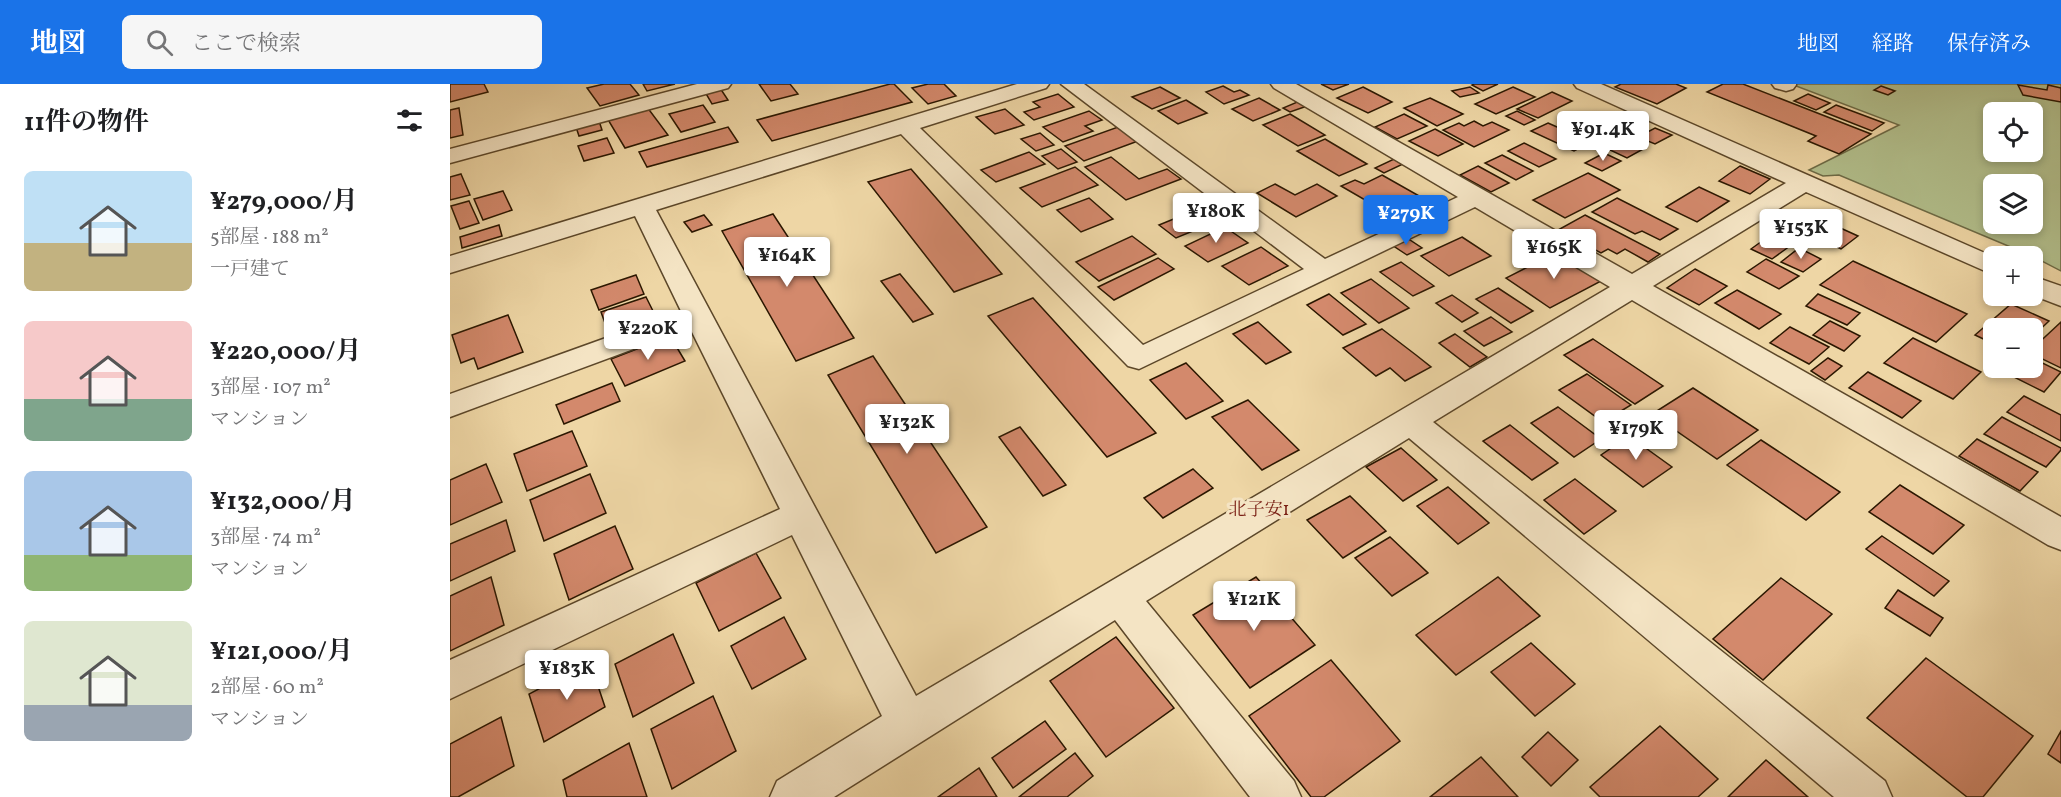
<!DOCTYPE html>
<html lang="ja">
<head>
<meta charset="utf-8">
<style>
	body { margin:0; font-family:Vollkorn,"Noto Serif JP",serif; background:#f6f6f6; color:#202124; height:100vh; display:flex; flex-direction:column; font-size:22px; white-space:nowrap }
	* { box-sizing:border-box; margin:0 }
	p { font-size:20px; color:#757577 }
	.icon { flex:none; width:33px; height:33px; fill:none; stroke:currentColor; stroke-width:2; stroke-linecap:round; stroke-linejoin:round }
	.map { position:relative; flex:1; overflow:hidden }
	.side { display:flex; flex-direction:column; background:#fff; width:450px }
	.side>* { flex:none }
	.fabs { position:absolute; left:1533px; top:18px; display:grid; gap:12px }
	.fabs a { display:grid; place-items:center; width:60px; height:60px; border-radius:9px; background:#fff; box-shadow:0 3px 9px #0003; font-size:30px }
	.price { position:absolute; translate:-50% -51px; padding:0 14px; border-radius:6px; background:#fff; color:#222; font-size:20px; line-height:39px; filter:drop-shadow(0 2px 3px #0008) }
	.price::after { content:''; position:absolute; left:50%; top:36px; width:18px; height:14px; margin-left:-9px; background:inherit; clip-path:polygon(0 0,100% 0,50% 100%) }
	.price.on { background:#1a73e8; color:#fff }
	ul { padding:0; list-style:none }
	li { display:flex; align-items:center; gap:18px; height:150px; padding:0 24px }
	li span { display:grid; place-items:center; flex:none; width:168px; height:120px; border-radius:9px; color:#555 }
	li>.icon { margin-inline-start:auto }
	span .icon { width:72px; height:72px; fill:#fffc; stroke-width:1 }
	li b { font-size:26px }
	h2 { display:flex; justify-content:space-between; align-items:center; height:72px; padding:0 24px; font-size:26px }
	header { display:flex; align-items:center; gap:36px; box-sizing:border-box; height:84px; padding:0 30px; background:#1a73e8; color:#fff }
	header strong { font-size:28px }
	nav { display:flex; gap:33px; margin-inline-start:auto; font-size:21px }
	.search { width:420px; height:54px; background:#f6f6f6; display:flex; align-items:center; gap:15px; box-sizing:border-box; padding:0 21px; border-radius:9px; color:#757577; font-size:22px }
	main { display:flex; flex:1; min-height:0 }
	.map>svg:first-child { display:block }
</style>
</head>
<body>
<header>
<strong>地図</strong>
<div class="search"><svg class="icon" aria-label="search" viewBox="0 0 24 24"><circle cx="10" cy="10" r="6"/><path d="M15 15l6 6"/></svg>ここで検索</div>
<nav><a>地図</a><a>経路</a><a>保存済み</a></nav>
</header>
<main>
<section class="side">
<h2>11件の物件<svg class="icon" aria-label="filters" viewBox="0 0 24 24"><path d="M4 7h16M4 17h16"/><circle cx="9" cy="7" r="2"/><circle cx="15" cy="17" r="2"/></svg></h2>
<ul>
<li><span style="background:linear-gradient(#bfe0f5 60%,#c2b280 0)"><svg class="icon" aria-label="home" viewBox="0 0 24 24"><path d="M3 11l9-7 9 7M6 9v11h12V9"/></svg></span><div><b>¥279,000/月</b><p>5部屋 · 188 m²</p><p>一戸建て</p></div></li>
<li><span style="background:linear-gradient(#f6c9c9 65%,#7fa58c 0)"><svg class="icon" aria-label="home" viewBox="0 0 24 24"><path d="M3 11l9-7 9 7M6 9v11h12V9"/></svg></span><div><b>¥220,000/月</b><p>3部屋 · 107 m²</p><p>マンション</p></div></li>
<li><span style="background:linear-gradient(#a9c7e8 70%,#8fb573 0)"><svg class="icon" aria-label="home" viewBox="0 0 24 24"><path d="M3 11l9-7 9 7M6 9v11h12V9"/></svg></span><div><b>¥132,000/月</b><p>3部屋 · 74 m²</p><p>マンション</p></div></li>
<li><span style="background:linear-gradient(#dfe7d0 70%,#9aa5b1 0)"><svg class="icon" aria-label="home" viewBox="0 0 24 24"><path d="M3 11l9-7 9 7M6 9v11h12V9"/></svg></span><div><b>¥121,000/月</b><p>2部屋 · 60 m²</p><p>マンション</p></div></li>
</ul>
</section>
<div class="map">
<svg width="1611" height="713" viewBox="0 0 1611 713">
	<rect width="100%" height="100%" fill="#eed6a5"/>
	<filter id="stains"><feTurbulence type="fractalNoise" baseFrequency=".00333" numOctaves="4"/><feColorMatrix values="0 0 0 0 .2 0 0 0 0 .09 0 0 0 0 .02 0 0 0 .5 -.17"/></filter>
	<radialGradient id="worn" r=".72"><stop offset=".6" stop-color="#630" stop-opacity="0"/><stop offset="1" stop-color="#630" stop-opacity=".3"/></radialGradient>
	<!-- green -->
	<path fill="#b2bf8c" stroke="#6e6b46" stroke-width="1.5" fill-rule="evenodd" d="M1341,0h270v187l-29,-15 -193,-81 -16,1 -14,-6 90,-45zM1544,28h38v40h-38zM1544,100h38v40h-38z"/>
	<!-- building -->
	<g fill="#d3896c" stroke="#2b1700" stroke-width="1.5">
		<path d="M0,0h34l4,8 -38,10z"/>
		<path d="M154,0h26l9,11 -39,11 -13,-18z"/>
		<path d="M193,0h32l-28,7z"/>
		<path d="M309,0h31l8,10 -27,7z"/>
		<path d="M440,0h4l18,18 -140,39 -15,-21z"/>
		<path d="M478,0h16l12,12 -28,8 -16,-16z"/>
		<path d="M871,0h28l-16,6z"/>
		<path d="M1024,0h24l-15,7 -11,-6z"/>
		<path d="M1171,0h55l10,4 -29,16 -42,-17z"/>
		<path d="M1273,0h20l128,50 -32,20 -31,-13 8,-5 -109,-44z"/>
		<path d="M1568,1l29,5 1,-5 13,3v14l-38,-7z"/>
		<path d="M773,2l11,6 6,-2 9,5 -25,9 -18,-12z"/>
		<path d="M1431,2l14,5 -7,4 -14,-5z"/>
		<path d="M710,3l20,11 -28,11 -20,-12z"/>
		<path d="M913,3l29,15 -24,11 -31,-15z"/>
		<path d="M1020,3l9,6 -19,4 -8,-6z"/>
		<path d="M1063,3l22,10 -39,17 -21,-10z"/>
		<path d="M270,4l8,12 -16,4 -7,-12z"/>
		<path d="M1102,8l20,9 -34,17 -21,-9z"/>
		<path d="M608,10l16,13 -40,13 -10,-8 16,-5 -7,-5z"/>
		<path d="M1358,10l22,9 -14,7 -22,-9z"/>
		<path d="M809,14l21,12 -27,11 -21,-12z"/>
		<path d="M980,14l33,16 -26,12 -33,-18z"/>
		<path d="M736,16l21,13 -29,11 -20,-13z"/>
		<path d="M852,16l8,5 -20,7 -7,-4z"/>
		<path d="M253,21l12,17 -34,10 -12,-18z"/>
		<path d="M1386,21l48,18 -12,8 -48,-19z"/>
		<path d="M197,23l21,28 -43,13 -18,-30z"/>
		<path d="M9,24l4,27 -13,3v-28z"/>
		<path d="M555,25l19,16 -29,9 -19,-17z"/>
		<path d="M639,27l13,9 -17,6 8,5 -30,11 -20,-15z"/>
		<path d="M1067,27l18,9 -11,5 -18,-9z"/>
		<path d="M840,30l35,21 -27,11 -35,-21z"/>
		<path d="M954,30l23,12 -30,13 -22,-12z"/>
		<path d="M149,37l3,9 -23,6 -3,-9z"/>
		<path d="M1024,37l9,5 9,-4 17,8 -35,17 -31,-17 16,-7 5,3z"/>
		<path d="M1098,39l43,19 -17,9 -43,-20z"/>
		<path d="M278,43l10,15 -91,25 -8,-15z"/>
		<path d="M668,43l20,14 -54,20 -19,-15z"/>
		<path d="M1205,44l17,7 -17,9 -17,-7z"/>
		<path d="M985,45l28,15 -25,12 -29,-15z"/>
		<path d="M590,49l14,12 -18,6 -15,-12z"/>
		<path d="M157,54l7,15 -30,8 -6,-15z"/>
		<path d="M875,55l42,25 -28,12 -42,-25z"/>
		<path d="M1178,56l17,8 -18,10 -17,-8z"/>
		<path d="M1074,59l32,16 -17,8 -31,-16z"/>
		<path d="M611,65l16,13 -19,7 -16,-13z"/>
		<path d="M579,68l16,12 -49,18 -15,-12z"/>
		<path d="M1154,69l17,8 -19,10 -17,-8z"/>
		<path d="M1052,71l31,16 -17,9 -31,-17z"/>
		<path d="M661,73l28,22 28,-10 14,10 -55,21 -41,-33z"/>
		<path d="M944,75l9,5 -19,9 -9,-5z"/>
		<path d="M1028,82l31,17 -18,9 -31,-17z"/>
		<path d="M1290,82l30,13 -20,15 -31,-13z"/>
		<path d="M625,83l23,18 -56,22 -22,-19z"/>
		<path d="M461,85l91,105 -48,18 -86,-110z"/>
		<path d="M1138,89l32,17 -55,28 -32,-18z"/>
		<path d="M11,90l9,21 -20,5v-23z"/>
		<path d="M932,91l46,26 -32,17 -55,-32 14,-6 9,4z"/>
		<path d="M825,100l20,11 22,-11 20,12 -41,21 -39,-24z"/>
		<path d="M1249,103l30,14 -32,21 -31,-15z"/>
		<path d="M53,107l9,19 -29,10 -9,-21z"/>
		<path d="M639,114l24,21 -32,13 -24,-22z"/>
		<path d="M1167,114l61,31 -18,11 -18,-9 -7,3 -43,-22z"/>
		<path d="M19,117l10,22 -19,6 -9,-23z"/>
		<path d="M760,120l17,13 -51,21 -17,-13z"/>
		<path d="M323,130l81,124 -58,23 -74,-130z"/>
		<path d="M254,131l8,10 -20,7 -8,-10z"/>
		<path d="M1135,131l75,39 -12,8 -23,-13 -8,5 -9,-5 -7,4 -43,-23z"/>
		<path d="M1344,134l22,10 -18,13 -21,-10z"/>
		<path d="M49,141l3,11 -40,12 -2,-11z"/>
		<path d="M1386,142l22,10 -17,13 -22,-10z"/>
		<path d="M775,143l23,16 -40,19 -23,-16z"/>
		<path d="M682,152l24,18 -57,27 -23,-19z"/>
		<path d="M954,152l18,12 -15,7 -18,-12z"/>
		<path d="M1319,152l21,10 -18,13 -21,-10z"/>
		<path d="M1012,153l29,19 -42,20 -28,-20z"/>
		<path d="M811,163l27,19 -39,19 -27,-19z"/>
		<path d="M1349,164l22,11 -18,13 -22,-10z"/>
		<path d="M1107,168l46,28 -53,28 -44,-30z"/>
		<path d="M708,174l16,11 -60,31 -16,-13z"/>
		<path d="M1316,175l33,17 -20,13 -32,-17z"/>
		<path d="M1403,177l114,53 -31,28 -116,-57z"/>
		<path d="M951,178l33,24 -21,10 -33,-24z"/>
		<path d="M1245,185l32,17 -28,19 -32,-17z"/>
		<path d="M450,190l33,40 -20,8 -32,-41z"/>
		<path d="M186,191l8,19 -45,16 -8,-20z"/>
		<path d="M921,195l38,29 -30,15 -38,-30z"/>
		<path d="M1048,204l35,23 -22,12 -35,-24z"/>
		<path d="M1287,206l44,24 -22,15 -44,-26z"/>
		<path d="M879,210l37,30 -23,11 -36,-30z"/>
		<path d="M1368,210l42,19 -13,12 -41,-19z"/>
		<path d="M1002,211l26,18 -16,9 -26,-19z"/>
		<path d="M196,213l10,20 -47,17 -8,-22z"/>
		<path d="M583,214l123,135 -49,24 -119,-141z"/>
		<path d="M1561,220l38,17 -17,16v-9h-38v16l-19,-9z"/>
		<path d="M58,231l15,37 -45,17 -4,-11 -13,5 -9,-28z"/>
		<path d="M1041,233l21,15 -28,14 -20,-15z"/>
		<path d="M1380,237l30,15 -16,15 -31,-16z"/>
		<path d="M808,238l33,30 -25,12 -33,-30z"/>
		<path d="M1611,238v46l-29,-14v-5z"/>
		<path d="M1340,243l39,20 -20,17 -39,-21z"/>
		<path d="M932,245l34,26 15,12 -26,14 -15,-13 -14,8 -33,-28z"/>
		<path d="M1005,250l32,23 -17,10 -31,-24z"/>
		<path d="M220,252l15,25 -60,25 -14,-27z"/>
		<path d="M1463,254l68,34 -28,27 -69,-36z"/>
		<path d="M1143,255l70,47 -28,18 -71,-49z"/>
		<path d="M423,272l114,171 -51,26 -108,-178z"/>
		<path d="M1378,274l14,8 -17,14 -14,-9z"/>
		<path d="M1582,274l29,14 -17,20 -34,-17 7,-7h15z"/>
		<path d="M736,279l37,38 -37,18 -36,-39z"/>
		<path d="M1418,288l53,29 -19,17 -53,-30z"/>
		<path d="M1137,290l44,31 -28,17 -44,-32z"/>
		<path d="M162,299l8,18 -56,23 -8,-19z"/>
		<path d="M1243,304l65,42 -41,29 -65,-45z"/>
		<path d="M1574,312l37,19v26l-54,-29z"/>
		<path d="M798,316l51,50 -37,20 -50,-53z"/>
		<path d="M1108,323l43,32 -27,18 -43,-34z"/>
		<path d="M1552,333l59,31v2l-15,17 -62,-33z"/>
		<path d="M1060,341l48,38 -26,17 -49,-39z"/>
		<path d="M570,343l46,58 -23,11 -44,-59z"/>
		<path d="M122,347l15,35 -60,25 -13,-37z"/>
		<path d="M1179,352l43,31 -29,20 -42,-32z"/>
		<path d="M1527,355l61,33 -18,19 -61,-35z"/>
		<path d="M1311,356l79,52 -34,28 -79,-55z"/>
		<path d="M951,364l36,32 -34,21 -37,-34z"/>
		<path d="M36,380l16,38 -52,23v-45z"/>
		<path d="M743,385l20,19 -50,30 -19,-20z"/>
		<path d="M140,390l16,39 -62,28 -14,-41z"/>
		<path d="M1125,395l41,32 -32,23 -40,-34z"/>
		<path d="M1450,401l64,40 -31,29 -64,-42z"/>
		<path d="M998,403l41,36 -31,21 -41,-38z"/>
		<path d="M900,412l36,35 -43,27 -36,-38z"/>
		<path d="M56,436l9,31 -65,30v-37z"/>
		<path d="M165,442l18,43 -64,31 -15,-46z"/>
		<path d="M1432,452l67,45 -15,15 -68,-47z"/>
		<path d="M940,453l38,36 -36,23 -37,-38z"/>
		<path d="M306,469l25,45 -62,33 -23,-48z"/>
		<path d="M41,493l13,48 -54,26v-55z"/>
		<path d="M806,493l59,68 -65,43 -57,-73z"/>
		<path d="M1048,493l42,39 -84,59 -40,-40z"/>
		<path d="M1331,494l51,36 -69,66 -50,-41z"/>
		<path d="M1448,506l45,28 -13,18 -45,-28z"/>
		<path d="M334,533l22,42 -54,30 -21,-43z"/>
		<path d="M223,550l21,49 -61,34 -18,-53z"/>
		<path d="M666,553l58,71 -68,49 -56,-76z"/>
		<path d="M1081,559l44,41 -40,32 -44,-44z"/>
		<path d="M1476,574l107,78 -50,61h-16l-100,-79z"/>
		<path d="M881,576l69,81 -76,56h-13l-62,-81z"/>
		<path d="M140,578l15,45 -61,35 -15,-48z"/>
		<path d="M263,612l23,55 -64,38 -21,-60z"/>
		<path d="M51,633l13,49 -56,31h-8v-53z"/>
		<path d="M595,637l21,28 -53,39 -21,-30z"/>
		<path d="M1210,642l58,53 -20,18h-98l-10,-10z"/>
		<path d="M1611,647v32l-13,-9z"/>
		<path d="M1098,648l30,28 -27,26 -29,-29z"/>
		<path d="M179,659l18,54h-80l-4,-17z"/>
		<path d="M625,669l18,23 -26,21h-48z"/>
		<path d="M1031,673l37,40h-88z"/>
		<path d="M1316,676l42,37h-80z"/>
		<path d="M529,684l18,29h-59z"/>
	</g>
	<g fill="none" stroke-linecap="round" stroke-linejoin="round">
		<defs>
			<g id="minor">
				<path d="M247,0h34l-3,4 -278,75v-14z"/>
				<path d="M567,0h32l-3,4 -126,40 223,217 161,-76 -243,-185h23l241,175 133,-62 -184,-109 -3,-4h25l336,190 154,-91 -209,-95 -3,-4h27l393,173v18l-188,-83 -153,94 408,231v33l-13,-5 -416,-245 -199,122 452,359 7,16h-58l-425,-359 -263,163 148,180 7,16h-51l-135,-177 -281,177h-64l7,-16 105,-65 -90,-181 -342,164v-39l330,-151 -90,-181 -240,89v-23l231,-83 -46,-95 -185,57v-17zM451,50l227,232 11,3 336,-162 135,80 -694,409 -260,-486z"/>
				<path d="M1322,0h24v1l-3,4 -7,2 -11,-3z"/>
				<path d="M1582,192l29,10v20l-29,-11z"/>
			</g>
		</defs>
		<!-- minor casing -->
		<use href="#minor" stroke="#5c4729" stroke-width="3"/>
		<!-- minor -->
		<use href="#minor" fill="#f4e4c4" fill-rule="evenodd"/>
	</g>
	<g text-anchor="middle" dominant-baseline="central" stroke-width="6" stroke-linejoin="round" paint-order="stroke">
		<!-- neighbourhood labels -->
		<g font-size="18" fill="#7a1f14" stroke="#f4e4c4">
			<text x="809" y="426">北子安1</text>
		</g>
	</g>
	<rect width="100%" height="100%" filter="url(#stains)"/>
	<rect width="100%" height="100%" fill="url(#worn)"/>
</svg>
<div class="fabs">
<a><svg class="icon" aria-label="locate" viewBox="0 0 24 24"><circle cx="12" cy="12" r="6"/><path d="M12 2v4M12 18v4M2 12h4M18 12h4"/></svg></a>
<a><svg class="icon" aria-label="layers" viewBox="0 0 24 24"><path d="M12 4l9 5-9 5-9-5zM3 14l9 5 9-5"/></svg></a>
<a>+</a>
<a>−</a>
</div>
<b class="price" style="left:1153px;top:78px">¥91.4K</b>
<b class="price" style="left:766px;top:160px">¥180K</b>
<b class="price on" style="left:956px;top:162px">¥279K</b>
<b class="price" style="left:1351px;top:176px">¥153K</b>
<b class="price" style="left:1104px;top:196px">¥165K</b>
<b class="price" style="left:337px;top:204px">¥164K</b>
<b class="price" style="left:198px;top:277px">¥220K</b>
<b class="price" style="left:457px;top:371px">¥132K</b>
<b class="price" style="left:1186px;top:377px">¥179K</b>
<b class="price" style="left:804px;top:548px">¥121K</b>
<b class="price" style="left:117px;top:617px">¥183K</b>
</div>
</main>
</body>
</html>
